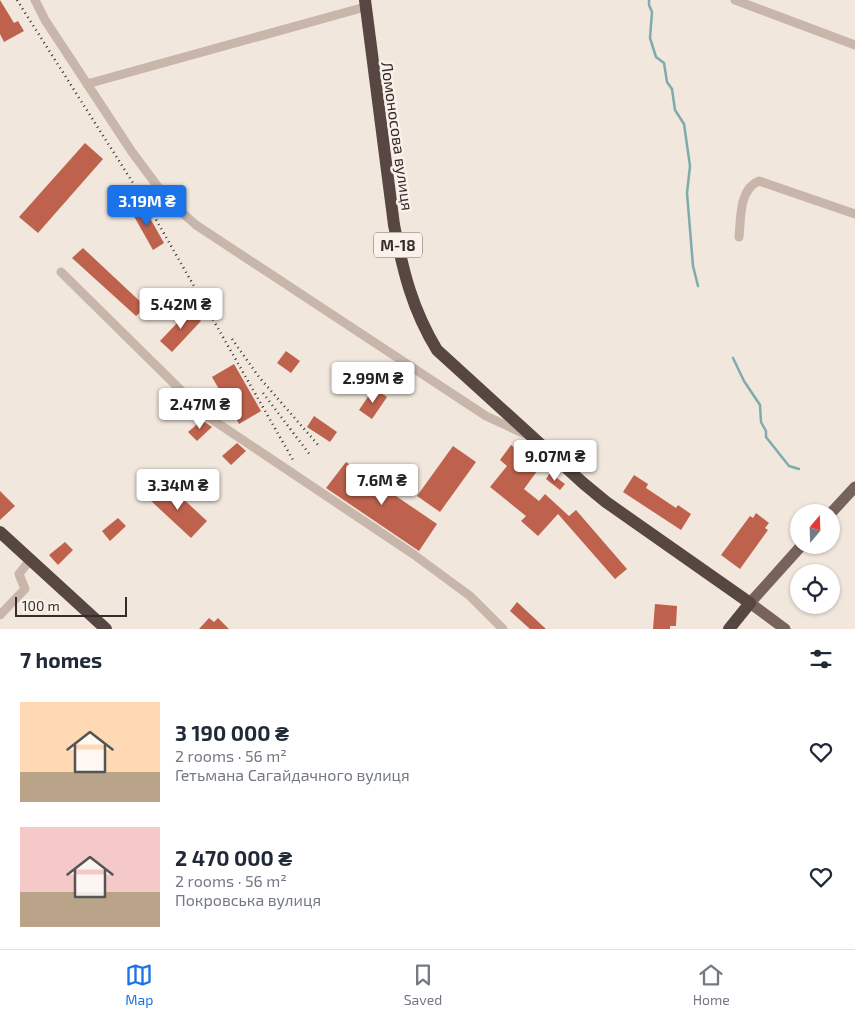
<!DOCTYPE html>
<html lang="en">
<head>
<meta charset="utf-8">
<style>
	body { margin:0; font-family:"Exo 2",sans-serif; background:#f6f6f7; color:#1f2937; height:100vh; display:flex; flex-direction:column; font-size:19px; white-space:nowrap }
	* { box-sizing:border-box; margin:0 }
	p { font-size:16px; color:#747a83 }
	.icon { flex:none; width:28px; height:28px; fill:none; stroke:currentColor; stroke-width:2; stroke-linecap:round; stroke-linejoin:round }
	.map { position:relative; height:629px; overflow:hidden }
	.sheet { display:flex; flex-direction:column; background:#fff; flex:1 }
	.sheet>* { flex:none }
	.needle { width:32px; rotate:19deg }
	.fabs { position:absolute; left:790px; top:504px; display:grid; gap:10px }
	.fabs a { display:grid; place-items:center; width:50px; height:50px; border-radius:50%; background:#fff; box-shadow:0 1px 4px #0004; font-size:25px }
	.scale { position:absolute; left:15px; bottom:12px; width:112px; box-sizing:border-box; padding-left:5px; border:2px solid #362c29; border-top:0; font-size:14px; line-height:18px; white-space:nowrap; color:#362c29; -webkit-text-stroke:4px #f9f1ea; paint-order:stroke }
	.price { position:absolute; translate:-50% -42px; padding:0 11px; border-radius:5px; background:#fff; color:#222; font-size:16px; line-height:32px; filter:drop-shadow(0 1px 2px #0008) }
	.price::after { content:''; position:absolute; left:50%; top:30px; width:15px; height:11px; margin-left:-8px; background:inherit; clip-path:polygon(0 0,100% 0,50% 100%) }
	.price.current { background:#1a73e8; color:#fff }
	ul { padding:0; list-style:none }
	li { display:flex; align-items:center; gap:15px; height:125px; padding:0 20px }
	li span { display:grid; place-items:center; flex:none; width:140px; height:100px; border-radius:0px; color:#555 }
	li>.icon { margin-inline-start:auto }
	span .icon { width:60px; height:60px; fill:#fffc; stroke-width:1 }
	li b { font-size:21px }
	h2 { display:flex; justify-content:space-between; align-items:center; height:60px; padding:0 20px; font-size:21px }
	.tab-bar { display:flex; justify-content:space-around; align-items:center; height:70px; border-top:1px solid #e0e1e3; background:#fff; font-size:14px; color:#747a83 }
	.tab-bar a { display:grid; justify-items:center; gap:2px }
	.tab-bar .current { color:#1a73e8 }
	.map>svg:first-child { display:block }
</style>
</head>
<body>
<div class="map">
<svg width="855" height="629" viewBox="0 0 855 629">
	<rect width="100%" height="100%" fill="#f1e7dd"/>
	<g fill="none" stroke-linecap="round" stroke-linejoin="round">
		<!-- stream -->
		<g stroke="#7eacac" stroke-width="2.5">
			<path d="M649,0v5l3,7 -2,26 6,19 8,6 3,19 5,7 3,21 9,14 6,42 -3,27 6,73 5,20"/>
			<path d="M733,358l11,23 16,24 1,17 5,9v6l23,29 10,3"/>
		</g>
	</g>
	<!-- building -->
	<g fill="#bf624d">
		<path d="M0,0l14,23 4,-2 6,10 -20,11 -4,-8z"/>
		<path d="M85,143l18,16 -65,74 -19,-16z"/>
		<path d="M142,204l22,39 -11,7 -22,-39z"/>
		<path d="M83,248l63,59 -10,9 -64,-58z"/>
		<path d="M186,307l15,14 -29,31 -12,-11 19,-20 -3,-3z"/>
		<path d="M286,351l14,10 -9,12 -14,-10z"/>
		<path d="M234,364l27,47 -22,13 -27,-47z"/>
		<path d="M374,388l13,9 -15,22 -13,-9z"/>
		<path d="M314,416l23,16 -7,10 -23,-15z"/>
		<path d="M202,420l10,7 -15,14 -9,-9z"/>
		<path d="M237,443l9,8 -15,14 -9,-9z"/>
		<path d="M511,445l29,22 -16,22 15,12 6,-7 24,22 7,-6 51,59 -12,10 -57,-65 -20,22 -17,-15 5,-5 -36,-29 17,-21 -7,-6z"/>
		<path d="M453,446l23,16 -36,50 -23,-16z"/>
		<path d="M346,462l91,62 -18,27 -93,-63z"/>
		<path d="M550,473l15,11 -5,6 -14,-11z"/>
		<path d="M634,475l14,9 -2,4 30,20 2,-3 13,9 -10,16 -58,-38z"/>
		<path d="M166,483l41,38 -16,17 -41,-38z"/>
		<path d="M0,491l15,15 -15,14z"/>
		<path d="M756,513l13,10 -4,5 3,2 -28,39 -19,-14 29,-39 3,2z"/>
		<path d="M118,518l8,8 -16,15 -8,-10z"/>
		<path d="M65,542l8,8 -15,15 -9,-10z"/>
		<path d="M517,602l29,27h-16l-20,-18z"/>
		<path d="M655,604l22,2 -1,20h-6v3h-17z"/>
		<path d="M209,618l5,4 4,-4 11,11h-30z"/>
	</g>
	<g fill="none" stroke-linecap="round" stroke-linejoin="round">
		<!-- minor -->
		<g stroke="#c9b6aa" stroke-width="9">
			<path d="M35,0l10,20 87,132 35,47 29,26 290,191 41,19"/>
			<path d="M735,0l120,45"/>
			<path d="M87,84l278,-77"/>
			<path d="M739,237c2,-19 0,-48 20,-56l96,33"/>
			<path d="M61,272l146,144 206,138 57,42 33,33"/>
			<path d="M0,615l25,-26 -6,-15 11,-14"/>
		</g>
		<!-- major -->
		<g stroke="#77635b" stroke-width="11">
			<path d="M831,513l24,-26"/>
			<path d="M785,629l-35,-26 52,-58"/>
		</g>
		<!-- highway -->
		<g stroke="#574641" stroke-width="12">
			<path d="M365,0l29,225c9,46 18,84 43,125l146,133 23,19 144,101 -21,26"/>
			<path d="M0,532l106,97"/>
		</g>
		<!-- rail -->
		<g stroke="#362c29" stroke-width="2.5" stroke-dasharray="1 4" stroke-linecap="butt">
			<path d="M17,0l137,216 139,244"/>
			<path d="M232,339l27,38 60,69"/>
			<path d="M263,393l47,62"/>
		</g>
	</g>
	<g text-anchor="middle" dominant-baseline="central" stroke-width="5" stroke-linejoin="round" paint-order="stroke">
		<!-- shield labels -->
		<rect fill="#f9f1ea" stroke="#706763" stroke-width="1" x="374" y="232.5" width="48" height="25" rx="4"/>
		<g font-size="15" font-weight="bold" fill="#362c29">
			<text x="398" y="245">М-18</text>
		</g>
		<!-- street labels -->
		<g font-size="16" fill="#362c29" stroke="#f9f1ea">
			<text transform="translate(398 136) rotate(82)">Ломоносова вулиця</text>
		</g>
	</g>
</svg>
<div class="fabs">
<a><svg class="needle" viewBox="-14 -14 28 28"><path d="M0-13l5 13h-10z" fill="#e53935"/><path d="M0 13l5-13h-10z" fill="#747a83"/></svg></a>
<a><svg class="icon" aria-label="locate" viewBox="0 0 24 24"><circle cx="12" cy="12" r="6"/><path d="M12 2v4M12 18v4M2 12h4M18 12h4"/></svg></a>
</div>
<div class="scale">100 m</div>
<b class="price current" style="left:147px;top:227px">3.19M ₴</b>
<b class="price" style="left:181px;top:330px">5.42M ₴</b>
<b class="price" style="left:373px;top:404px">2.99M ₴</b>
<b class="price" style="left:200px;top:430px">2.47M ₴</b>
<b class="price" style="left:555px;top:482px">9.07M ₴</b>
<b class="price" style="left:382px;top:506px">7.6M ₴</b>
<b class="price" style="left:178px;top:511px">3.34M ₴</b>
</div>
<section class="sheet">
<h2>7 homes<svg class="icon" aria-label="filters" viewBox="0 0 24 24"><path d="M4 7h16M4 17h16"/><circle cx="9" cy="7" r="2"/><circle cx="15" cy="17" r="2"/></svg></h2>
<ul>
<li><span style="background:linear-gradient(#ffd9b3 70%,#b9a48a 0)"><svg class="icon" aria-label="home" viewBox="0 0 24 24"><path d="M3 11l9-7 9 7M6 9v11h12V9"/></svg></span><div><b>3 190 000 ₴</b><p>2 rooms · 56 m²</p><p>Гетьмана Сагайдачного вулиця</p></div><svg class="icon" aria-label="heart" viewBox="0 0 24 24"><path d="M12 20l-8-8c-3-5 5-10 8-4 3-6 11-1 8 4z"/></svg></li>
<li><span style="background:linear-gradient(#f6c9c9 65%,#b9a48a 0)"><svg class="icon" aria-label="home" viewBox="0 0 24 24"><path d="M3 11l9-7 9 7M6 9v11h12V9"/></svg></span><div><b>2 470 000 ₴</b><p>2 rooms · 56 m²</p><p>Покровська вулиця</p></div><svg class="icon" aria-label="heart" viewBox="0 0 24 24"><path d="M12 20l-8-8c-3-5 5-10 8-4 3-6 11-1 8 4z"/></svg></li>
</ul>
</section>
<nav class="tab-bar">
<a class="current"><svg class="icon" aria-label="map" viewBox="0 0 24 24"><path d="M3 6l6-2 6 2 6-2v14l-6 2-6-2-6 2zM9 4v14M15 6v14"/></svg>Map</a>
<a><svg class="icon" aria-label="saved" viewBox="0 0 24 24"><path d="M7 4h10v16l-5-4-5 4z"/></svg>Saved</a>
<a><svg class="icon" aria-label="home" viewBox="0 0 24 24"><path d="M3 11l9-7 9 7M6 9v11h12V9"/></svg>Home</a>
</nav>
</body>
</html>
